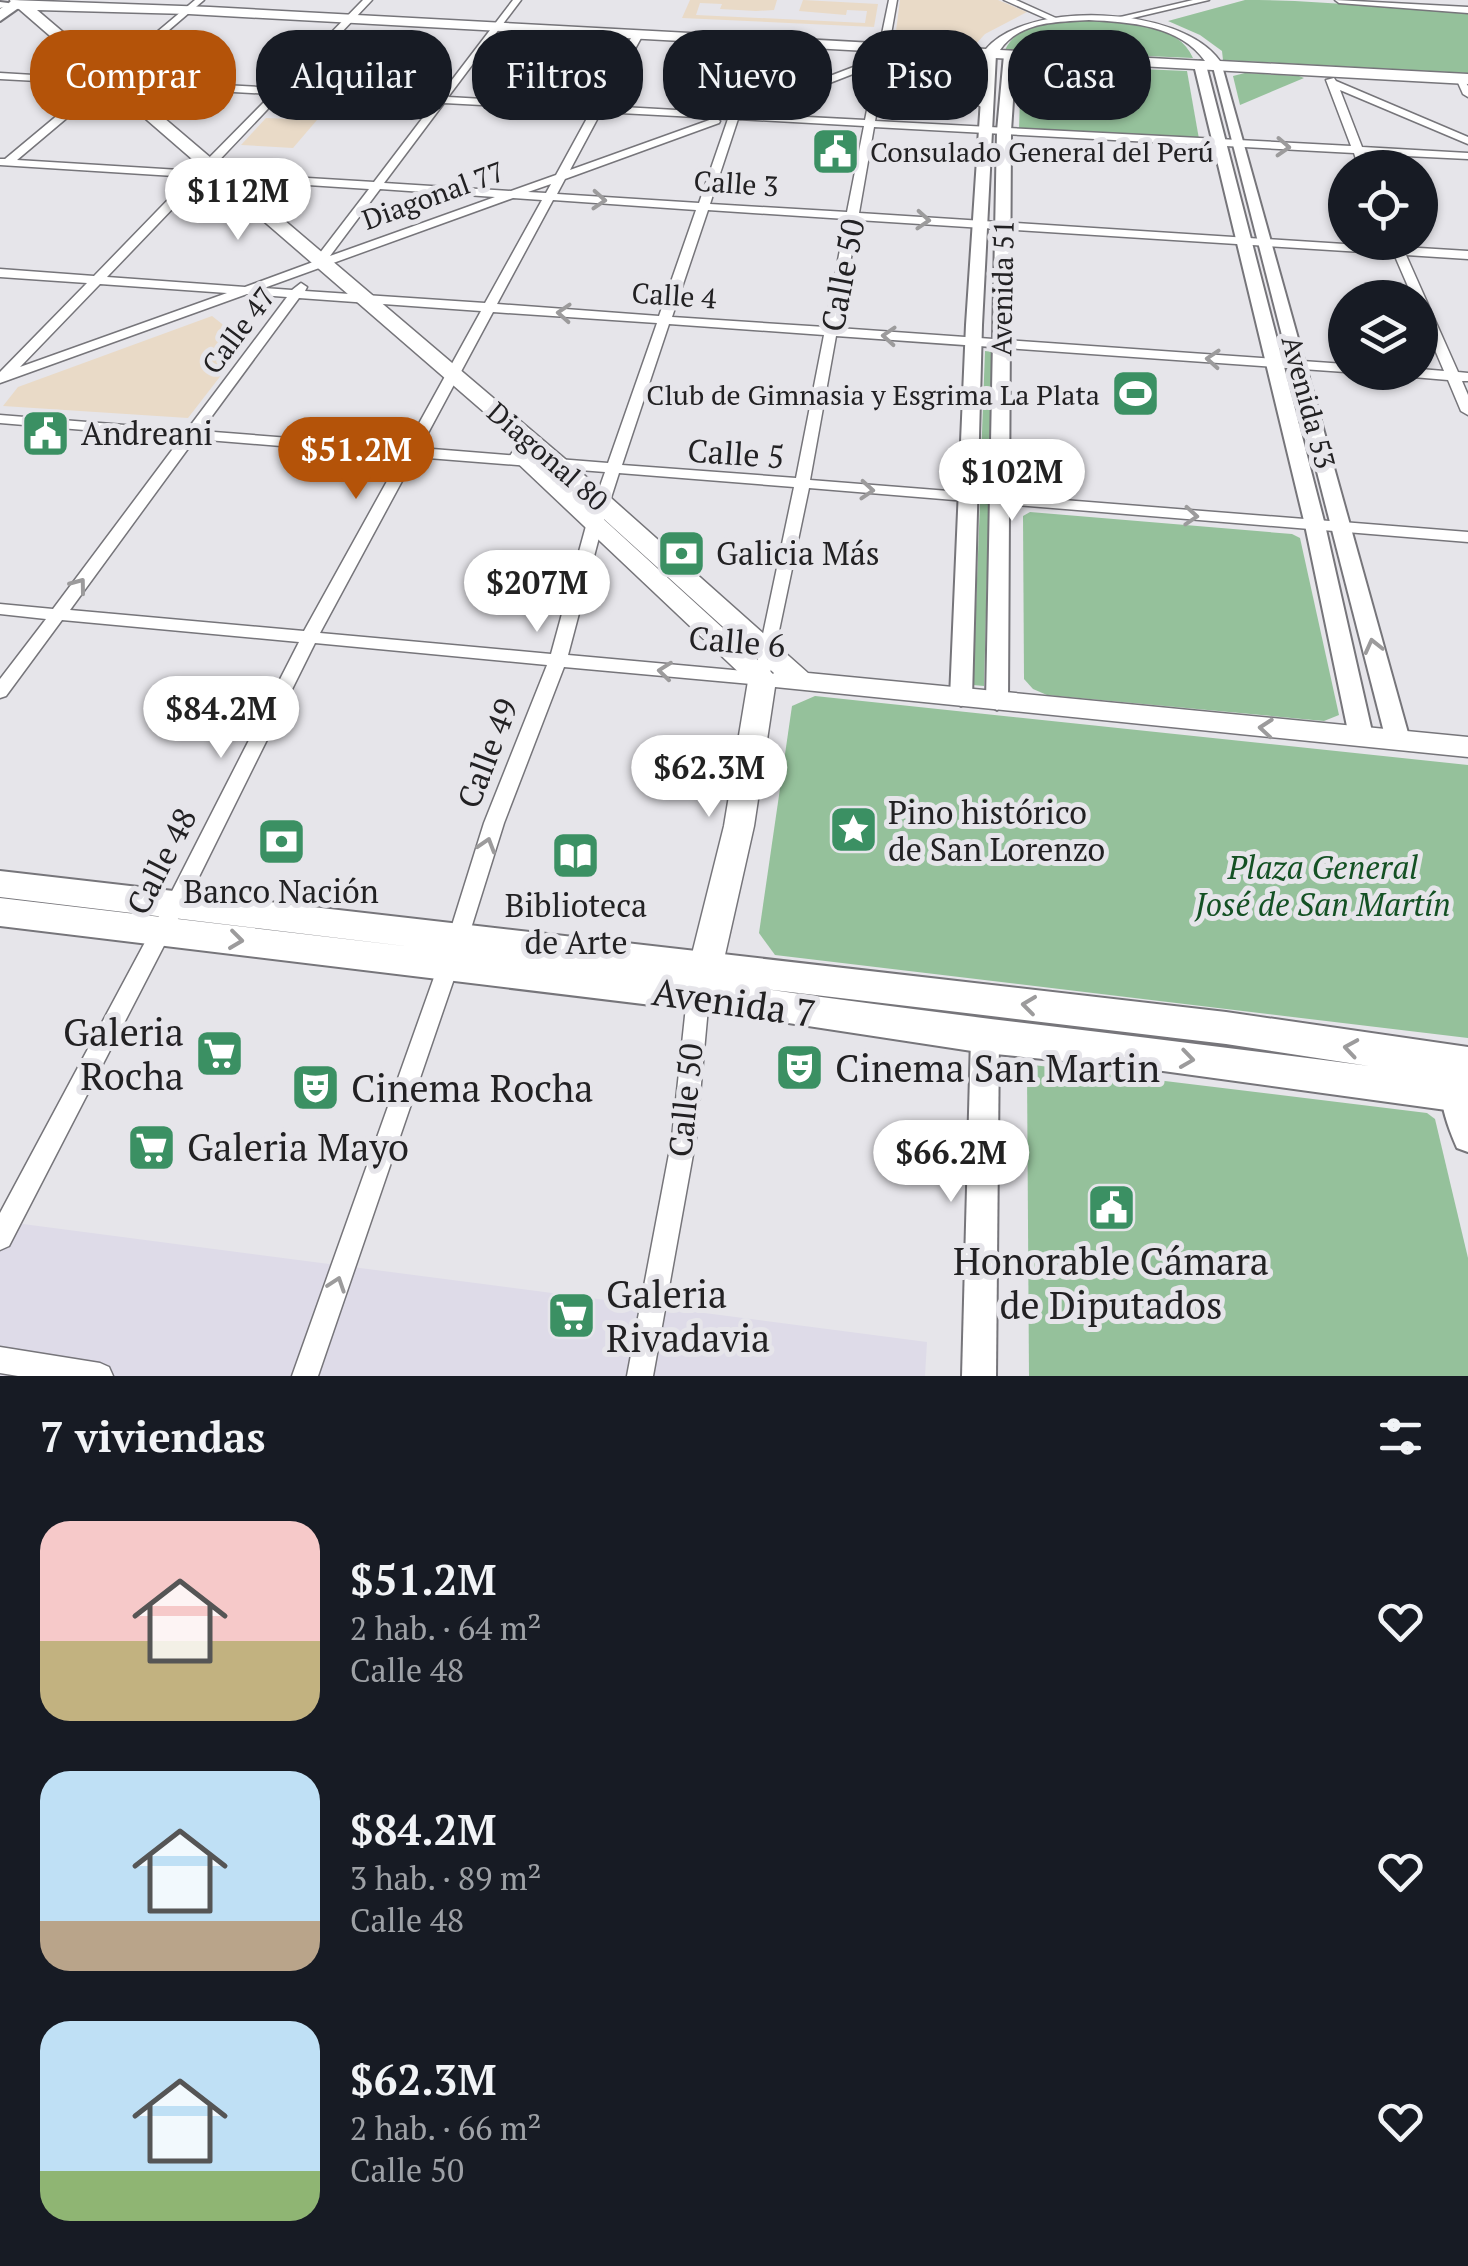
<!DOCTYPE html>
<html lang="es">
<head>
<meta charset="utf-8">
<style>
	body { margin:0; font-family:"PT Serif",serif; background:#20242c; color:#f1f3f6; height:100vh; display:flex; flex-direction:column; font-size:38px; white-space:nowrap }
	* { box-sizing:border-box; margin:0 }
	p { font-size:32px; color:#9ea1a6 }
	.icon { flex:none; width:55px; height:55px; fill:none; stroke:currentColor; stroke-width:2; stroke-linecap:round; stroke-linejoin:round }
	.map { position:relative; height:1376px; overflow:hidden }
	.side { display:flex; flex-direction:column; background:#171b24; flex:1 }
	.side>* { flex:none }
	.hud { position:absolute; left:30px; top:30px; width:1410px; height:90px; display:flex; gap:20px }
	.controls { position:absolute; left:1328px; top:150px; display:grid; gap:20px }
	.controls a { display:grid; place-items:center; width:110px; height:110px; border-radius:50%; background:#171b24; box-shadow:0 2px 8px #0004; font-size:50px }
	.price { position:absolute; translate:-50% -85px; padding:0 22px; border-radius:35px; background:#fff; color:#222; font-size:32px; line-height:65px; filter:drop-shadow(0 2px 5px #0008) }
	.price::after { content:''; position:absolute; left:50%; top:60px; width:30px; height:22px; margin-left:-15px; background:inherit; clip-path:polygon(0 0,100% 0,50% 100%) }
	.price.on { background:#b45309; color:#fff }
	ul { padding:0; list-style:none }
	li { display:flex; align-items:center; gap:30px; height:250px; padding:0 40px }
	li span { display:grid; place-items:center; flex:none; width:280px; height:200px; border-radius:30px; color:#555 }
	li>.icon { margin-inline-start:auto }
	span .icon { width:120px; height:120px; fill:#fffc; stroke-width:1 }
	li b { font-size:42px }
	h2 { display:flex; justify-content:space-between; align-items:center; height:120px; padding:0 40px; font-size:42px }
	.chip { padding:0 35px; border-radius:40px; background:#171b24; box-shadow:0 2px 8px #0004; font-size:35px; line-height:90px }
	.chip.on { background:#b45309; color:#fff }
	.map>svg:first-child { display:block }
</style>
</head>
<body>
<div class="map">
<svg width="1468" height="1376" viewBox="0 0 1468 1376">
	<rect width="100%" height="100%" fill="#e6e5ea"/>
	<!-- built -->
	<path fill="#dedbe8" d="M0,1221l927,121 -2,34h-925z"/>
	<!-- education -->
	<g fill="#e9dac7">
		<path d="M690,0h87l-3,10 -18,1 -36,-2 2,-5 -22,-1 -4,12 169,8 2,-12 -20,-1 -1,5 -47,-4 4,-11 75,4 -4,23 -192,-9z"/>
		<path d="M900,0h98l29,12 -42,22 -10,11 -76,-4 -4,-2z"/>
		<path d="M266,118l51,2 -24,28 -52,-3z"/>
		<path d="M212,316l34,27 -58,75 -185,-12 15,-19z"/>
	</g>
	<!-- green -->
	<g fill="#95c19b">
		<path d="M1245,0c75,0 148,9 223,13v60l-245,-13 -1,-9 -22,-16 -32,-14z"/>
		<path d="M1098,19c31,4 81,5 95,39l-188,-8c13,-31 64,-30 93,-31z"/>
		<path d="M909,54l52,4 15,5 -2,28 -27,-20 -38,-11z"/>
		<path d="M1021,64l166,7 12,68 -180,-9z"/>
		<path d="M1245,73l54,3 5,2 -64,27 -7,-29z"/>
		<path d="M985,351l8,1 -4,135h-9z"/>
		<path d="M980,502l9,1 -5,183 -11,-1z"/>
		<path d="M1030,512l262,22 8,4 39,177 -15,6 -277,-26 -14,-6 -9,-10 -1,-163z"/>
		<path d="M815,696l653,69v273l-693,-83 -16,-22 33,-227z"/>
		<path d="M1033,1065l394,48 8,6 33,139v118h-439l-2,-306z"/>
	</g>
	<g fill="none" stroke-linecap="round" stroke-linejoin="round">
		<defs>
			<g id="minor">
				<path d="M195,0h9l-92,79 165,9 86,-88h9l-84,89 151,8 74,-97h8l-73,97 146,8 37,-67 5,-3 5,3 -37,68 126,7 32,-76 8,2 -29,71 136,-52 12,-58h8l-10,57 54,17 51,32 -9,2 -48,-29 -49,-17 -11,59 476,25 -25,-66 8,-2 2,3 132,56v7l-128,-54 22,57 106,6v6l-103,-5 5,14h-11l-5,-15 -480,-26 -15,86 532,34 -2,-5h12l2,5 65,4v8l-62,-4 52,117 10,1v8h-6l6,14v20l-7,-4 -13,-31 -47,-4 -6,-4h25v-3l24,2 -24,-56v-17h-7l-19,-44 -536,-34 -20,108 507,36v8l-509,-36 -26,144 658,52v10l-659,-54 -41,195 -6,2 -198,-18 -60,156 -36,115 -150,438h-26l156,-438 36,-115 63,-158 -232,-22 -130,262 -176,341 -9,4v-37l166,-310 133,-261 -237,-22 -56,76 -6,2v-19l46,-60 -46,-5v-10l53,5 128,-171 -181,-15v-8l187,15 100,-133 -40,-3 -247,89v-11l87,-89 -87,-6v-8l94,7 96,-99 -190,-12v-6h5l90,-75 -95,-5v-6l101,6zM876,65l-11,55 -115,-6zM106,85l166,9 -76,77 -179,-11zM282,94l152,9 -60,79 -166,-10zM444,103l147,8 -35,64 -45,16 -127,-8zM601,112l114,6 -145,52zM715,118l13,1 -29,84 -142,-9 8,-15 154,-56 1,-2zM738,119l126,7 -17,86 -137,-8zM202,178l167,11 -56,73 -68,25 -138,-10zM551,184l-5,9 -18,-1zM380,189l115,8 -165,59zM513,198l29,2 -57,103 -180,-12 2,-4 -6,-4 -9,7 -28,-2zM553,200l143,10 -37,106 -162,-12zM708,210l138,9 -21,108 -153,-10zM100,284l127,9 -207,74zM299,298l182,13 -75,136 -205,-16zM493,312l164,11 -49,140 -188,-15zM669,324l155,11 -28,143 -174,-13zM195,439l206,17 -97,175 -234,-21zM415,457l190,15 -19,54 -35,128 -231,-21zM619,473l175,14 -39,185 -187,-17 34,-129z"/>
				<path d="M1004,0h12l40,18 -7,2z"/>
				<path d="M1193,0h16l-89,21 -4,-3z"/>
				<path d="M1335,0l133,7v6l-129,-10z"/>
				<path d="M1455,76l8,2 5,8v11l-5,-3z"/>
				<path d="M698,988l8,3 3,6 -13,141 -43,238h-26l45,-238 15,-141 3,-6z"/>
				<path d="M0,1347l100,16 9,4 4,9h-95l-18,-3z"/>
			</g>
			<g id="tertiary">
				<path d="M0,2l8,1 2,2 -10,3z"/>
				<path d="M990,50l6,4 -14,271 -10,373 -11,8 -11,-8 16,-373 18,-271z"/>
				<path d="M1010,51l6,4 -5,76 -3,571 -11,8 -11,-8 11,-571 7,-76z"/>
				<path d="M1200,61l6,4 119,460 48,211 -12,8 -12,-8 -44,-211 -111,-460z"/>
				<path d="M1212,63l10,3 188,674 -12,8 -12,-8z"/>
				<path d="M985,1025l10,3 4,9 -3,339h-34l9,-339 4,-9z"/>
				<path d="M1454,1072l10,4 4,8v68l-11,-4c-8,-18 -22,-54 -13,-72z"/>
			</g>
			<path id="secondary" d="M10,0l200,7 776,42c41,-49 194,-44 234,12l248,13v10l-1279,-70 -152,-4 574,488 197,175 660,64v20l-693,-70 -21,139 -36,160 -5,10 -12,4 -12,-4 -5,-10 40,-160 24,-145 -238,-225 3,-5h16l-510,-442 -6,-1zM1089,20c40,2 91,5 116,41l-205,-11c20,-29 57,-28 89,-30zM530,452l244,221 -1,1z"/>
			<g id="primary">
				<path d="M13,0l14,2 -27,19v-12z"/>
				<path d="M0,871l1226,141 242,35v66l-305,-42 -178,-18 -243,-37 -742,-90v-28l413,49 -413,-50zM765,989l461,55 143,22c-201,-27 -403,-48 -604,-77z"/>
			</g>
		</defs>
		<!-- minor casing -->
		<use href="#minor" stroke="#76757a" stroke-width="3"/>
		<!-- tertiary casing -->
		<use href="#tertiary" stroke="#76757a" stroke-width="4"/>
		<!-- secondary casing -->
		<use href="#secondary" stroke="#76757a" stroke-width="3"/>
		<!-- primary casing -->
		<use href="#primary" stroke="#76757a" stroke-width="4"/>
		<!-- minor -->
		<use href="#minor" fill="#fff" fill-rule="evenodd"/>
		<!-- tertiary -->
		<use href="#tertiary" fill="#fff" fill-rule="evenodd"/>
		<!-- secondary -->
		<use href="#secondary" fill="#fff" fill-rule="evenodd"/>
		<!-- primary -->
		<use href="#primary" fill="#fff" fill-rule="evenodd"/>
	</g>
	<!-- one-way arrows -->
	<defs><path id="oneway-chevron" d="M-2-3.5L2.5 0L-2 3.5" fill="none" stroke-width="1.6" stroke-linecap="round" stroke-linejoin="round" transform="scale(2.5)"/></defs>
	<g stroke="#9c9b9c">
		<use href="#oneway-chevron" transform="translate(1283 147) rotate(3)"/>
		<use href="#oneway-chevron" transform="translate(599 200) rotate(4)"/>
		<use href="#oneway-chevron" transform="translate(923 220) rotate(4)"/>
		<use href="#oneway-chevron" transform="translate(564 313) rotate(-176)"/>
		<use href="#oneway-chevron" transform="translate(889 336) rotate(-176)"/>
		<use href="#oneway-chevron" transform="translate(1213 359) rotate(-176)"/>
		<use href="#oneway-chevron" transform="translate(867 490) rotate(4)"/>
		<use href="#oneway-chevron" transform="translate(1191 516) rotate(4)"/>
		<use href="#oneway-chevron" transform="translate(79 585) rotate(-53)"/>
		<use href="#oneway-chevron" transform="translate(1373 646) rotate(-104)"/>
		<use href="#oneway-chevron" transform="translate(665 671) rotate(-174)"/>
		<use href="#oneway-chevron" transform="translate(1266 728) rotate(-175)"/>
		<use href="#oneway-chevron" transform="translate(487 845) rotate(-73)"/>
		<use href="#oneway-chevron" transform="translate(236 940) rotate(7)"/>
		<use href="#oneway-chevron" transform="translate(1029 1005) rotate(-173)"/>
		<use href="#oneway-chevron" transform="translate(1351 1048) rotate(-171)"/>
		<use href="#oneway-chevron" transform="translate(1187 1059) rotate(8)"/>
		<use href="#oneway-chevron" transform="translate(337 1284) rotate(-71)"/>
	</g>
	<!-- icons -->
	<defs>
		<symbol id="civic-square" viewBox="-11 -11 22 22"><rect x="-9" y="-9" width="18" height="18" rx="4" fill="#3b9063" stroke="#e6e5ea"/><path d="M-.6-6.5H3V-4.5H.6V-3L4-1V1h2V6H-6V1h2V-1L-.6-3ZM-1.2 2.5V6h2.4V2.5Z" fill="#fff"/></symbol>
		<symbol id="stadium-square" viewBox="-11 -11 22 22"><rect x="-9" y="-9" width="18" height="18" rx="4" fill="#3b9063" stroke="#e6e5ea"/><path d="M0-5a6.5 5 0 1 0 0 10a6.5 5 0 1 0 0-10ZM-3.5-1.8h7v3.6h-7Z" fill="#fff"/></symbol>
		<symbol id="bank-square" viewBox="-11 -11 22 22"><rect x="-9" y="-9" width="18" height="18" rx="4" fill="#3b9063" stroke="#e6e5ea"/><path d="M-6-4H6V4H-6ZM0-2.3a2.3 2.3 0 1 0 0 4.6a2.3 2.3 0 1 0 0-4.6Z" fill="#fff"/></symbol>
		<symbol id="sight-square" viewBox="-11 -11 22 22"><rect x="-9" y="-9" width="18" height="18" rx="4" fill="#3b9063" stroke="#e6e5ea"/><path d="M0-6L1.8-2.2L6-1.7L2.9 1.2L3.7 5.4L0 3.3L-3.7 5.4L-2.9 1.2L-6-1.7L-1.8-2.2Z" fill="#fff"/></symbol>
		<symbol id="library-square" viewBox="-11 -11 22 22"><rect x="-9" y="-9" width="18" height="18" rx="4" fill="#3b9063" stroke="#e6e5ea"/><path d="M-6-4Q-3-5.5-.7-3.5V5Q-3 3-6 4ZM6-4Q3-5.5 .7-3.5V5Q3 3 6 4Z" fill="#fff"/></symbol>
		<symbol id="supermarket-square" viewBox="-11 -11 22 22"><rect x="-9" y="-9" width="18" height="18" rx="4" fill="#3b9063" stroke="#e6e5ea"/><path d="M-6-5.5h2.5l.6 2H6L4.5 2H-2.5L-4.4-4H-6ZM-1.5 3.2a1.3 1.3 0 1 0 .1 0ZM3 3.2a1.3 1.3 0 1 0 .1 0Z" fill="#fff"/></symbol>
		<symbol id="theatre-square" viewBox="-11 -11 22 22"><rect x="-9" y="-9" width="18" height="18" rx="4" fill="#3b9063" stroke="#e6e5ea"/><path d="M-5-5.5Q0-4 5-5.5V0Q5 5 0 6Q-5 5-5 0ZM-3.3-2.5H-1v1.5H-3.3ZM1-2.5H3.3v1.5H1ZM-2.8 1Q0 5.5 2.8 1Z" fill="#fff"/></symbol>
	</defs>
	<g fill-rule="evenodd">
		<use href="#civic-square" x="808" y="124" width="55" height="55"/>
		<use href="#stadium-square" x="1108" y="366" width="55" height="55"/>
		<use href="#civic-square" x="18" y="406" width="55" height="55"/>
		<use href="#bank-square" x="654" y="526" width="55" height="55"/>
		<use href="#sight-square" x="826" y="802" width="55" height="55"/>
		<use href="#bank-square" x="254" y="814" width="55" height="55"/>
		<use href="#library-square" x="548" y="828" width="55" height="55"/>
		<use href="#supermarket-square" x="192" y="1026" width="55" height="55"/>
		<use href="#theatre-square" x="772" y="1040" width="55" height="55"/>
		<use href="#theatre-square" x="288" y="1060" width="55" height="55"/>
		<use href="#supermarket-square" x="124" y="1120" width="55" height="55"/>
		<use href="#civic-square" x="1084" y="1180" width="55" height="55"/>
		<use href="#supermarket-square" x="544" y="1288" width="55" height="55"/>
	</g>
	<g text-anchor="middle" dominant-baseline="central" stroke-width="10" stroke-linejoin="round" paint-order="stroke">
		<!-- far-poi labels -->
		<g font-size="28" fill="#222123" stroke="#e6e5ea" text-anchor="start">
			<text x="870" y="151">Consulado General del Perú</text>
			<text x="1100" y="394" text-anchor="end">Club de Gimnasia y Esgrima La Plata</text>
		</g>
		<!-- far-street labels -->
		<g font-size="28" fill="#222123" stroke="#e6e5ea">
			<text transform="translate(736 183) rotate(4)">Calle 3</text>
			<text transform="translate(433 195) rotate(-20)">Diagonal 77</text>
			<text transform="translate(1002 288) rotate(-89)">Avenida 51</text>
			<text transform="translate(674 295) rotate(4)">Calle 4</text>
			<text transform="translate(238 330) rotate(-53)">Calle 47</text>
			<text transform="translate(1309 402) rotate(75)">Avenida 53</text>
			<text transform="translate(548 456) rotate(41)">Diagonal 80</text>
		</g>
		<!-- street labels -->
		<g font-size="32" fill="#222123" stroke="#e6e5ea">
			<text transform="translate(842 275) rotate(-79)">Calle 50</text>
			<text transform="translate(736 453) rotate(4)">Calle 5</text>
			<text transform="translate(737 641) rotate(5)">Calle 6</text>
			<text transform="translate(487 753) rotate(-69)">Calle 49</text>
			<text transform="translate(161 861) rotate(-63)">Calle 48</text>
			<text transform="translate(685 1100) rotate(-84)">Calle 50</text>
		</g>
		<!-- poi labels -->
		<g font-size="32" fill="#222123" stroke="#e6e5ea" text-anchor="start">
			<text x="81" y="433">Andreani</text>
			<text x="716" y="553">Galicia Más</text>
			<text x="888" y="812">Pino histórico<tspan x="888" dy="37">de San Lorenzo</tspan></text>
			<text x="281" y="891" text-anchor="middle">Banco Nación</text>
			<text x="576" y="905" text-anchor="middle">Biblioteca<tspan x="576" dy="37">de Arte</tspan></text>
		</g>
		<!-- park labels -->
		<g font-size="32" font-style="italic" fill="#145124" stroke="#e6e5ea">
			<text x="1323" y="867">Plaza General<tspan x="1323" dy="37">José de San Martín</tspan></text>
		</g>
		<!-- near-street labels -->
		<g font-size="38" fill="#222123" stroke="#e6e5ea">
			<text transform="translate(734 1002) rotate(8)">Avenida 7</text>
		</g>
		<!-- near-poi labels -->
		<g font-size="38" fill="#222123" stroke="#e6e5ea" text-anchor="start">
			<text x="184" y="1032" text-anchor="end">Galeria<tspan x="184" dy="44">Rocha</tspan></text>
			<text x="835" y="1068">Cinema San Martin</text>
			<text x="351" y="1088">Cinema Rocha</text>
			<text x="187" y="1147">Galeria Mayo</text>
			<text x="1111" y="1261" text-anchor="middle">Honorable Cámara<tspan x="1111" dy="44">de Diputados</tspan></text>
			<text x="606" y="1294">Galeria<tspan x="606" dy="44">Rivadavia</tspan></text>
		</g>
	</g>
</svg>
<div class="controls">
<a><svg class="icon" aria-label="locate" viewBox="0 0 24 24"><circle cx="12" cy="12" r="6"/><path d="M12 2v4M12 18v4M2 12h4M18 12h4"/></svg></a>
<a><svg class="icon" aria-label="layers" viewBox="0 0 24 24"><path d="M12 4l9 5-9 5-9-5zM3 14l9 5 9-5"/></svg></a>
</div>
<b class="price" style="left:238px;top:243px">$112M</b>
<b class="price on" style="left:356px;top:502px">$51.2M</b>
<b class="price" style="left:1012px;top:524px">$102M</b>
<b class="price" style="left:537px;top:635px">$207M</b>
<b class="price" style="left:221px;top:761px">$84.2M</b>
<b class="price" style="left:709px;top:820px">$62.3M</b>
<b class="price" style="left:951px;top:1205px">$66.2M</b>
<div class="hud">
<a class="chip on">Comprar</a>
<a class="chip">Alquilar</a>
<a class="chip">Filtros</a>
<a class="chip">Nuevo</a>
<a class="chip">Piso</a>
<a class="chip">Casa</a>
</div>
</div>
<section class="side">
<h2>7 viviendas<svg class="icon" aria-label="filters" viewBox="0 0 24 24"><path d="M4 7h16M4 17h16"/><circle cx="9" cy="7" r="2"/><circle cx="15" cy="17" r="2"/></svg></h2>
<ul>
<li><span style="background:linear-gradient(#f6c9c9 60%,#c2b280 0)"><svg class="icon" aria-label="home" viewBox="0 0 24 24"><path d="M3 11l9-7 9 7M6 9v11h12V9"/></svg></span><div><b>$51.2M</b><p>2 hab. · 64 m²</p><p>Calle 48</p></div><svg class="icon" aria-label="heart" viewBox="0 0 24 24"><path d="M12 20l-8-8c-3-5 5-10 8-4 3-6 11-1 8 4z"/></svg></li>
<li><span style="background:linear-gradient(#bfe0f5 75%,#b9a48a 0)"><svg class="icon" aria-label="home" viewBox="0 0 24 24"><path d="M3 11l9-7 9 7M6 9v11h12V9"/></svg></span><div><b>$84.2M</b><p>3 hab. · 89 m²</p><p>Calle 48</p></div><svg class="icon" aria-label="heart" viewBox="0 0 24 24"><path d="M12 20l-8-8c-3-5 5-10 8-4 3-6 11-1 8 4z"/></svg></li>
<li><span style="background:linear-gradient(#bfe0f5 75%,#8fb573 0)"><svg class="icon" aria-label="home" viewBox="0 0 24 24"><path d="M3 11l9-7 9 7M6 9v11h12V9"/></svg></span><div><b>$62.3M</b><p>2 hab. · 66 m²</p><p>Calle 50</p></div><svg class="icon" aria-label="heart" viewBox="0 0 24 24"><path d="M12 20l-8-8c-3-5 5-10 8-4 3-6 11-1 8 4z"/></svg></li>
</ul>
</section>
</body>
</html>
